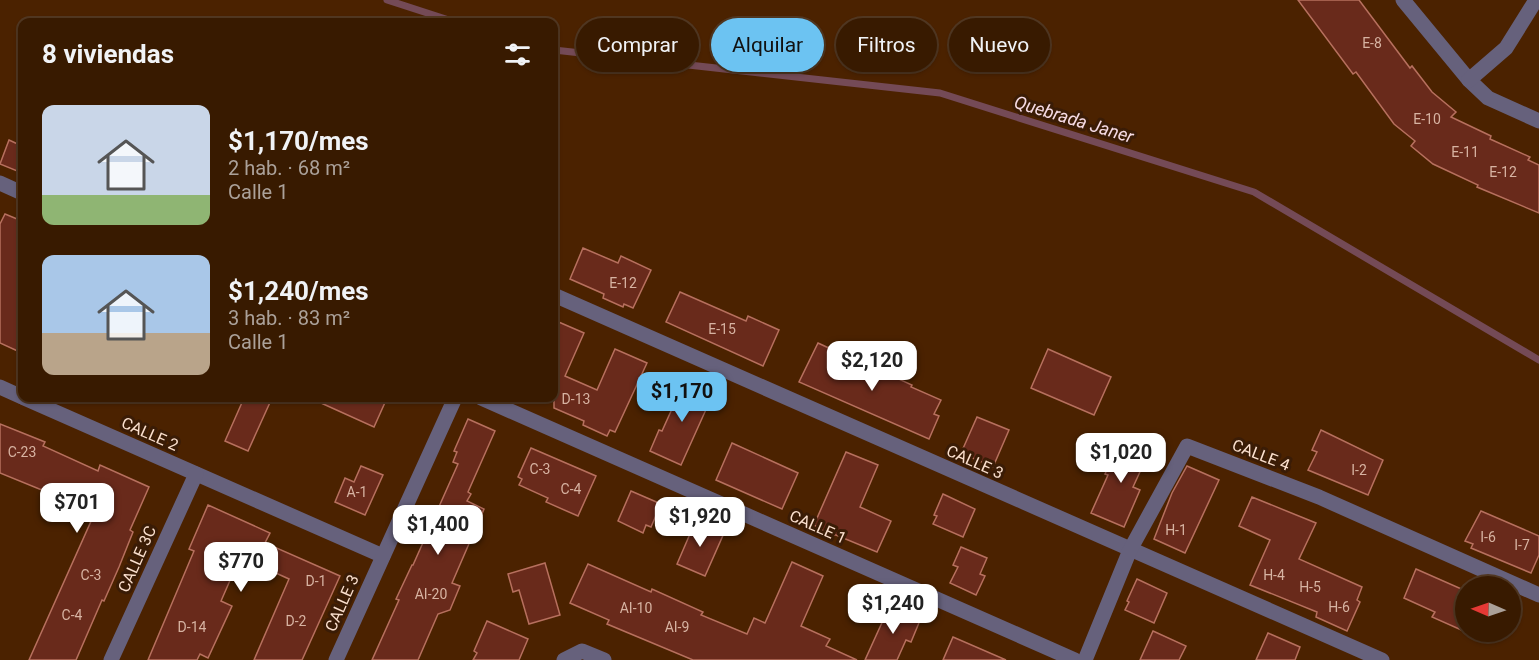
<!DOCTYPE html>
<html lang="es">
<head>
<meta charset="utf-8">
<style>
	body { margin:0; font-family:Roboto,sans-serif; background:#3f230a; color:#f1f3f6; height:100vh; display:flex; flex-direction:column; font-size:22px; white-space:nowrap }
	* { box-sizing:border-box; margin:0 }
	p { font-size:20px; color:#aba199 }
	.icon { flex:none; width:33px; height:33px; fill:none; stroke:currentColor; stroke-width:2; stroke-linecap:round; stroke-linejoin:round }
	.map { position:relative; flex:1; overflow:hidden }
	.panel { position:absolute; left:18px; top:18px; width:540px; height:384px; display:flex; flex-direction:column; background:#381a00; border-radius:12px; box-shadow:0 2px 4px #0004,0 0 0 2px #523822 }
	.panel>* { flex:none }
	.hud { position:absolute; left:576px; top:18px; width:570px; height:54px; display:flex; gap:12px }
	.needle { width:39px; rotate:272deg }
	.tools { position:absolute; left:1455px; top:576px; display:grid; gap:12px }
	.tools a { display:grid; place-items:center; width:66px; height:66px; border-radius:50%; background:#381a00; box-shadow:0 2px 4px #0004,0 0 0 2px #523822; font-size:30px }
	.price { position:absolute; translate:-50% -51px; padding:0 14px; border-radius:12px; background:#fff; color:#222; font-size:20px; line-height:39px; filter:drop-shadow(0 2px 3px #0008) }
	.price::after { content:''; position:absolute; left:50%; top:36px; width:18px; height:14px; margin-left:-9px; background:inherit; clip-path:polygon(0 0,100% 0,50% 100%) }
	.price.on { background:#6cc3f2; color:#111 }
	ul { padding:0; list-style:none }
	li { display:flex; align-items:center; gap:18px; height:150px; padding:0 24px }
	li span { display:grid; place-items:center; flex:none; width:168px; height:120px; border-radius:12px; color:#555 }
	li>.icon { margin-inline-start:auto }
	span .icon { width:72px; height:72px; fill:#fffc; stroke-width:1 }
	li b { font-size:26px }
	h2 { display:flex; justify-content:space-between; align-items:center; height:72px; padding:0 24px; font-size:26px }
	.chip { padding:0 21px; border-radius:27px; background:#381a00; box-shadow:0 2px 4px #0004,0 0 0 2px #523822; font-size:21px; line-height:54px }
	.chip.on { background:#6cc3f2; color:#111 }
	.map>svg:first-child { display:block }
</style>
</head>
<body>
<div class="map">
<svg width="1539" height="660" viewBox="0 0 1539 660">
	<rect width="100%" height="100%" fill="#4b2200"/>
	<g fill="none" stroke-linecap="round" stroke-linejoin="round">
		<!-- stream -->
		<g stroke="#744a56" stroke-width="7">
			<path d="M387,0l68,22"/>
			<path d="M554,50l386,43 314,99 285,168"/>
		</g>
	</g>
	<!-- building -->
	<g fill="#692a1b" stroke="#b7705e" stroke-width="1.5">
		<path d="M1298,0h61l51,68 2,-2 20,26 24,20 -5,5 40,19 -1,3 40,18 -2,3 11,5v48l-62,-26 1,-2 -45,-21 -22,-18 4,-5 -21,-17 -38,-52 -3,2z"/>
		<path d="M9,140l13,6v27l-22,-9z"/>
		<path d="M5,214l17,7v132l-22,-10v-119z"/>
		<path d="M583,248l35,15 3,-7 30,14 -18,38 -9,-4 -1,3 -20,-9 1,-4 -34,-15z"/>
		<path d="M680,292l66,29 2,-5 31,14 -16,36 -97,-44z"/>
		<path d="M554,320l30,13 -19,43 32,14 18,-41 32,14 -32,69 -5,-2 -3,6 -24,-11 1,-4 -30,-13z"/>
		<path d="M818,343l15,7 -3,8 32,14 4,-8 46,21 -1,2 30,13 -7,14 5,2 -10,23 -130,-57z"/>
		<path d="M1048,349l63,28 -17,38 -63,-27z"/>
		<path d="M681,380l32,14 -32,71 -31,-14 9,-21 3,1 14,-31 -4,-1z"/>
		<path d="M244,398h28l-24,53 -23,-10z"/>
		<path d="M310,398h77l-13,29z"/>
		<path d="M977,417l32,13 -16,37 -32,-14z"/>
		<path d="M468,419l27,12 -27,61 3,2 -4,7 17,8 -32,74 8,3 -10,24 -12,4 -20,46h-46l27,-60 -3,-1 16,-34h1l45,-101 -5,-2 4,-10 -3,-1z"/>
		<path d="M0,424l45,18 -2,4 55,25 2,-6 49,22 -19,43 3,2 -14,35 -15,34 -2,-1 -26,60h-47l67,-150 -35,-16 -2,3 -59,-24z"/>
		<path d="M1321,430l62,30 -15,35 -60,-25 9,-18 -5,-2z"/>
		<path d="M1129,440l21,10 -17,37 7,3 -16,37 -33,-14 17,-38 -3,-1 14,-32 7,3z"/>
		<path d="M732,443l66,30 -16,36 -66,-29z"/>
		<path d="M531,448l65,28 -18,40 -32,-14 2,-4 -29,-13 3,-6 -4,-2z"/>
		<path d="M846,452l32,13 -18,42 31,14 -14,31 -41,-17h-6l-16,-10z"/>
		<path d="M361,466l22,9 -18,40 -30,-13 10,-24 9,4z"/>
		<path d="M1187,466l32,14 -34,73 -31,-14 18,-46z"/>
		<path d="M631,491l30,13 -10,23 -5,-2 -3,8 -25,-12z"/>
		<path d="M943,494l32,15 -12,28 -30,-13 4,-8 -3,-1z"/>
		<path d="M1252,497l64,26 -17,36 63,28 -5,13 3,2 -13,29 -31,-14 1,-5 -67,-27 20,-45 -31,-14z"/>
		<path d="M208,505l62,28 -5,10 75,33 -38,84h-48l35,-81 -33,-15 -5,12 -16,-7 -14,32 11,5 -24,52 -8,-4 -3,6h-49l46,-109 -5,-2z"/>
		<path d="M1481,511l58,25v19l-8,18 -60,-25 2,-4 -8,-3z"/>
		<path d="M696,520l28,13 -19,43 -28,-12z"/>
		<path d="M961,547l26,11 -7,16 5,2 -9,19 -26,-12 8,-16 -5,-2z"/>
		<path d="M792,562l31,14 -22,50 29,13 -4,7 31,14h-164l-86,-36 2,-4 -39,-17 18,-39 63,28 1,-3 51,23 -2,3 46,19 7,-16 11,5z"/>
		<path d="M545,563l15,52 -31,9 -10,-34 -6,2 -5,-18z"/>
		<path d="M1416,569l50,22v41l-34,-15 3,-5 -31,-14z"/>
		<path d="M1137,579l30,14 -13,30 -29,-13 4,-8 -2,-1z"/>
		<path d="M890,605l31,13 -10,24 -5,-2 -9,20h-32z"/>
		<path d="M487,621l41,18 -9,21h-46l4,-7 -3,-2z"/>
		<path d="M1153,631l33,15 -7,14h-39z"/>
		<path d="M1268,633l32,14 -5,13h-39z"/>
		<path d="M953,637l53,23h-63z"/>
	</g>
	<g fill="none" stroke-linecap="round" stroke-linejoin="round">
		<!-- street -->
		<g stroke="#66617c" stroke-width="15">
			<path d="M1403,0l66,80 19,18 51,23"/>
			<path d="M1469,80l37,-32 30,-48"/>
			<path d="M0,183l22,10"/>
			<path d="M554,295l828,365"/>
			<path d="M0,387l22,10"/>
			<path d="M24,398l359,158"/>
			<path d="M481,398l594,262"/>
			<path d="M111,660l85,-186"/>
			<path d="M336,660l119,-262"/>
			<path d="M564,660l18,-9 22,9"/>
			<path d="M1085,660l45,-110 57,-104 132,51 220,98"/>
		</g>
	</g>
	<g text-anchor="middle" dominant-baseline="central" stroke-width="6" stroke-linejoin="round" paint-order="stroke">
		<!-- number labels -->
		<g font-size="14" fill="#d7b3a2">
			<text x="1372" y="43">E-8</text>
			<text x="1427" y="119">E-10</text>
			<text x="1465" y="152">E-11</text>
			<text x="1503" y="172">E-12</text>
			<text x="623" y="283">E-12</text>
			<text x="722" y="329">E-15</text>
			<text x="576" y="399">D-13</text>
			<text x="22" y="452">C-23</text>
			<text x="540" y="469">C-3</text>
			<text x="1359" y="470">I-2</text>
			<text x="571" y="489">C-4</text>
			<text x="357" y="492">A-1</text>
			<text x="1176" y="530">H-1</text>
			<text x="1488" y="537">I-6</text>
			<text x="1522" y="545">I-7</text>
			<text x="91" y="575">C-3</text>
			<text x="1274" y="575">H-4</text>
			<text x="316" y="581">D-1</text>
			<text x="1310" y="587">H-5</text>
			<text x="431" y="594">AI-20</text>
			<text x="1339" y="607">H-6</text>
			<text x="636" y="608">AI-10</text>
			<text x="72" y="615">C-4</text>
			<text x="296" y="621">D-2</text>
			<text x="192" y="627">D-14</text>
			<text x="677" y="627">AI-9</text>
		</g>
		<!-- street labels -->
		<g font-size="16" fill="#fce1cf" stroke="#3a1c06">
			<text transform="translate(150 434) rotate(24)">CALLE 2</text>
			<text transform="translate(1261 455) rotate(21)">CALLE 4</text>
			<text transform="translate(975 462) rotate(24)">CALLE 3</text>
			<text transform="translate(818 527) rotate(24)">CALLE 1</text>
			<text transform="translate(137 559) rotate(-66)">CALLE 3C</text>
			<text transform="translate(342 603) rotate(-66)">CALLE 3</text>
		</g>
		<!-- water labels -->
		<g font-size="18" font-style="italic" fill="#f6dbe4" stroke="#3a1c06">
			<text transform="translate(1074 119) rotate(17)">Quebrada Janer</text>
		</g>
	</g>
</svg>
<div class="tools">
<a><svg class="needle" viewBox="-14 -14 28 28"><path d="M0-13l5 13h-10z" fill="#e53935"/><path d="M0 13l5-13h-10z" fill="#aba199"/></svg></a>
</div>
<b class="price" style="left:872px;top:392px">$2,120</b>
<b class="price on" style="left:682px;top:423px">$1,170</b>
<b class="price" style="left:1121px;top:484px">$1,020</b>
<b class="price" style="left:77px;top:534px">$701</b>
<b class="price" style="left:700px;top:548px">$1,920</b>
<b class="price" style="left:438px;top:556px">$1,400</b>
<b class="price" style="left:241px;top:593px">$770</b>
<b class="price" style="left:893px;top:635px">$1,240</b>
<div class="hud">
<a class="chip">Comprar</a>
<a class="chip on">Alquilar</a>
<a class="chip">Filtros</a>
<a class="chip">Nuevo</a>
</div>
<section class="panel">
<h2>8 viviendas<svg class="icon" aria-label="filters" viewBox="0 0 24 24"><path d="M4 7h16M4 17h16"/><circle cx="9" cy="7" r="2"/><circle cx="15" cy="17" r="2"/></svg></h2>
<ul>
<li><span style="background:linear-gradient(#c9d6e8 75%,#8fb573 0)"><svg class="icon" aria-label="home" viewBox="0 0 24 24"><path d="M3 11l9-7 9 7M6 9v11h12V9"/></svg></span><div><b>$1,170/mes</b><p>2 hab. · 68 m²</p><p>Calle 1</p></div></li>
<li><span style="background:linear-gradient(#a9c7e8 65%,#b9a48a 0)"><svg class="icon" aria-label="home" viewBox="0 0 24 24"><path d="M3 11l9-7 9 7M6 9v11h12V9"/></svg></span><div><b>$1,240/mes</b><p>3 hab. · 83 m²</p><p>Calle 1</p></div></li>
</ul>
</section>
</div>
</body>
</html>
